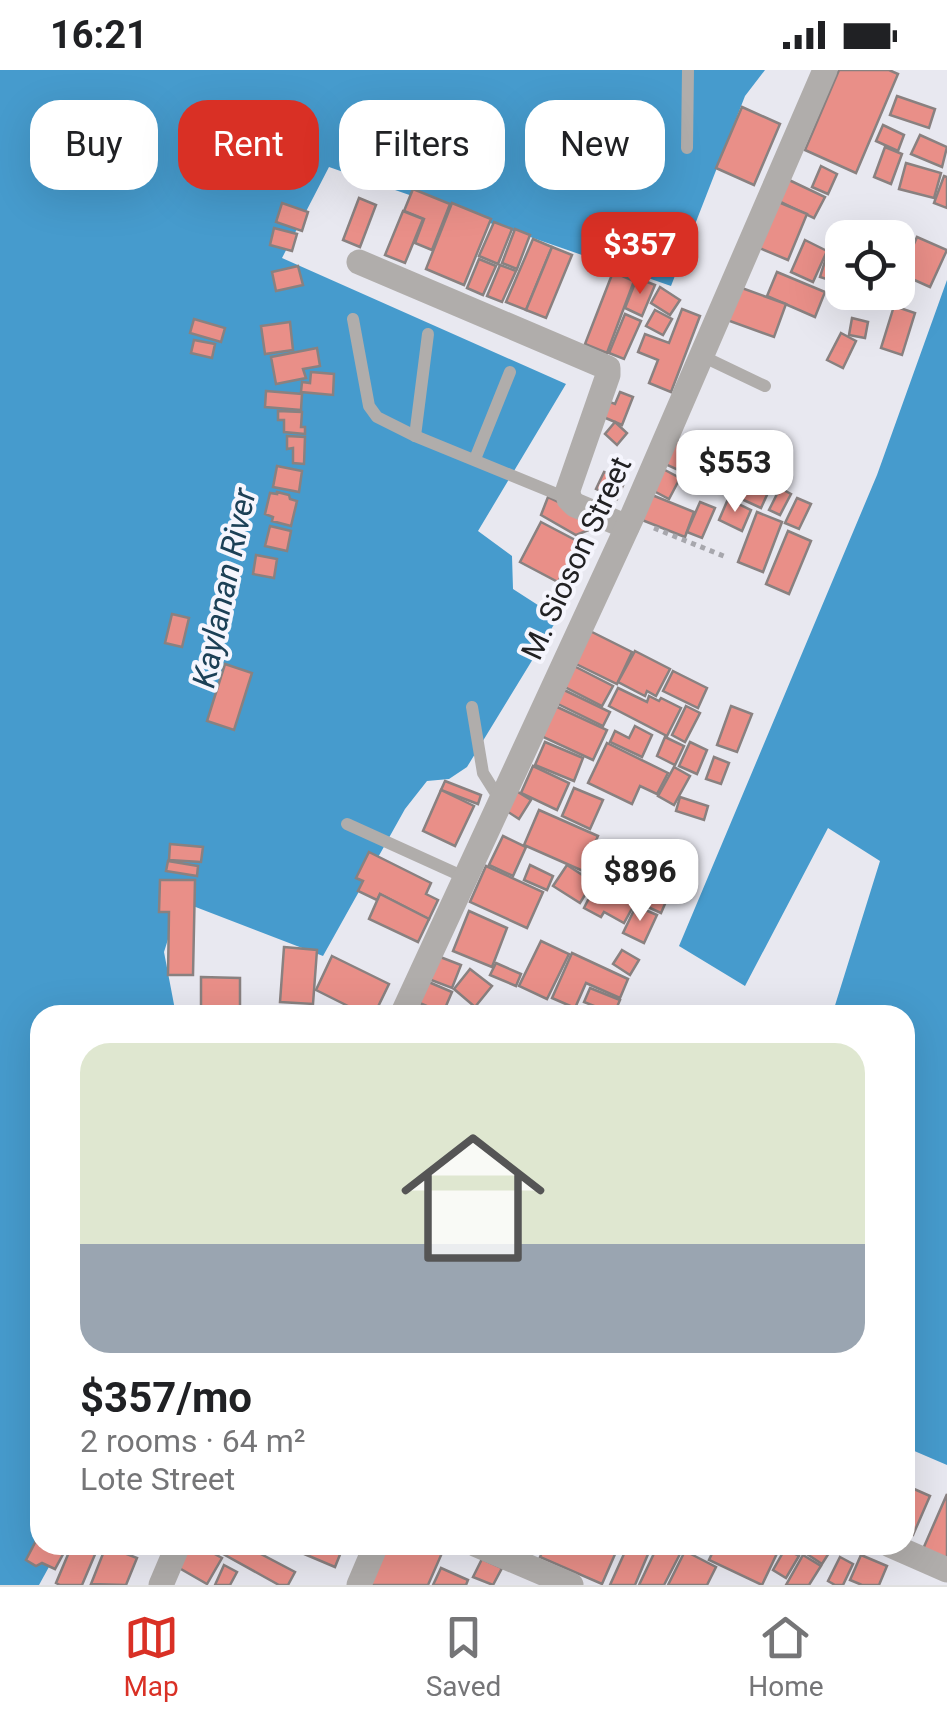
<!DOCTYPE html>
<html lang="en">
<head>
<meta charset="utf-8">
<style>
	body { margin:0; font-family:Roboto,sans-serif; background:#f2f2f2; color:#202124; height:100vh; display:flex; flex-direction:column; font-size:38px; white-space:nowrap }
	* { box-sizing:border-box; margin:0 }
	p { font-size:32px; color:#757577 }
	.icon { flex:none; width:55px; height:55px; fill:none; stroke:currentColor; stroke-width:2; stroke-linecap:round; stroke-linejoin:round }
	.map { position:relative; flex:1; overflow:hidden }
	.drawer { position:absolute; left:30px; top:935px; width:885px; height:550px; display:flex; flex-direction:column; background:#fff; border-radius:30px; box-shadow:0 10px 40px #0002 }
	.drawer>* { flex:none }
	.hud { position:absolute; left:30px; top:30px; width:888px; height:90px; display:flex; gap:20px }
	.fabs { position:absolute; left:825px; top:150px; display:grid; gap:20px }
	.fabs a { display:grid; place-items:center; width:90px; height:90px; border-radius:20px; background:#fff; box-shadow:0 10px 40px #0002; font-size:50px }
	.price { position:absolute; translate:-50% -85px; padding:0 22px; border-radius:20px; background:#fff; color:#222; font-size:32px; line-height:65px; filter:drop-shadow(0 2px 5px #0008) }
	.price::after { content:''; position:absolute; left:50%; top:60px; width:30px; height:22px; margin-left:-15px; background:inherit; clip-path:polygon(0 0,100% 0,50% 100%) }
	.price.selected { background:#d93025; color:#fff }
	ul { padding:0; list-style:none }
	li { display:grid; align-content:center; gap:20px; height:530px; padding:0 50px }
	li+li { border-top:2px solid #e0e0e0 }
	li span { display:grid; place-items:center; height:310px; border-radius:30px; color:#555 }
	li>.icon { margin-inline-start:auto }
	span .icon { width:180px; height:180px; fill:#fffc; stroke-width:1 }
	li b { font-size:42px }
	.chip { padding:0 35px; border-radius:30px; background:#fff; box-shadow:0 10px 40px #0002; font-size:35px; line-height:90px }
	.chip.selected { background:#d93025; color:#fff }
	.status { display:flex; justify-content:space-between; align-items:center; height:70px; padding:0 50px; background:#fff; direction:ltr }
	.status svg { height:28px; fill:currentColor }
	.tab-bar { display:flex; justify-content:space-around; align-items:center; height:140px; border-top:2px solid #e0e0e0; background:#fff; font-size:28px; color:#757577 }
	.tab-bar a { display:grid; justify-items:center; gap:5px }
	.tab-bar .selected { color:#d93025 }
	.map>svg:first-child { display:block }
</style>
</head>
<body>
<div class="status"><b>16:21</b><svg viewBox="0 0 49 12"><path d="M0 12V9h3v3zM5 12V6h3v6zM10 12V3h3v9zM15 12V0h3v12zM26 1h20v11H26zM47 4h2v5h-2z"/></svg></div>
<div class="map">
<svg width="947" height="1515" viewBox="0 0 947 1515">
	<rect width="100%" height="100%" fill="#e8e8f0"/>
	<!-- water -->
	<g fill="#469bcd">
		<path d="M0,0h765l-20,26 -74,190 -342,-119 -47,91 284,126 -88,147 34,25 1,33 45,29 -91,149 -18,12 -22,2 -22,28 -82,147 -143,-55 -16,51 12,63h-136v530h21l-22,40h-39z"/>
		<path d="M947,210v1185l-42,-18v-432h-73l48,-154 -52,-33 -83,158 -66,-40 198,-471z"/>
	</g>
	<!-- building -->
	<g fill="#e98f88" stroke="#898180" stroke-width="2.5">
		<path d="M839,0h50l9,4 -42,99 -51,-23z"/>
		<path d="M897,26l38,13 -6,19 -39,-13z"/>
		<path d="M742,37l38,17 -26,61 -38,-17z"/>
		<path d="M883,55l21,10 -6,16 -22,-10z"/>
		<path d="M920,65l27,12 -5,20 -31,-13z"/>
		<path d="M885,77l17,7 -11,30 -17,-7z"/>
		<path d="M906,93l35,10 -7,25 -35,-9z"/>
		<path d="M821,96l16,8 -9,20 -16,-7z"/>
		<path d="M944,106l3,1v31l-13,-5z"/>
		<path d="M789,110l36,17 -11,21 -35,-17z"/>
		<path d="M413,119l37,15 -18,46 -17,-7 9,-24 -20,-8z"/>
		<path d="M359,128l17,7 -16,42 -17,-7z"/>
		<path d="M776,131l31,13 -19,46 -31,-13z"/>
		<path d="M282,133l26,9 -6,19 -26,-9z"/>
		<path d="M452,133l39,16 -27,66 -38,-16z"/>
		<path d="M403,141l20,8 -18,44 -20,-8z"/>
		<path d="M494,152l18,7 -14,35 -19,-8z"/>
		<path d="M274,158l23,6 -5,17 -22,-6z"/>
		<path d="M515,159l15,6 -13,34 -15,-6z"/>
		<path d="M917,167l30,13 -17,37 -29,-13z"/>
		<path d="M533,169l19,8 -26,63 -20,-8z"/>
		<path d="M805,170l22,11 -14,31 -22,-10z"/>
		<path d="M831,172l11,4v38l-22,-7z"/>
		<path d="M552,177l20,8 -26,63 -20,-8z"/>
		<path d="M479,189l17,7 -13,29 -16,-7z"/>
		<path d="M500,195l16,6 -14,31 -15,-6z"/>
		<path d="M298,196l5,19 -27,6 -4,-19z"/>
		<path d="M613,202l21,9 -27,72 -22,-9z"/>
		<path d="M777,202l48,20 -10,25 -48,-21z"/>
		<path d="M637,208l18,7 -13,31 -17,-8z"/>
		<path d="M660,217l20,13 -10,15 -19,-12z"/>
		<path d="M739,217l47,17 -12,33 -47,-17z"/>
		<path d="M894,236l21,7 -13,42 -21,-7z"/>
		<path d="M682,239l18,7 -29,76 -22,-9 9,-23 -20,-8 7,-18 24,9z"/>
		<path d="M655,240l17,9 -9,16 -17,-9z"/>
		<path d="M625,244l16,7 -17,38 -15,-6z"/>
		<path d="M852,248l16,4 -3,16 -16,-3z"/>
		<path d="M194,249l31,9 -4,14 -31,-9z"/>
		<path d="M290,252l3,28 -28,4 -4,-28z"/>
		<path d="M841,263l15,8 -13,27 -16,-8z"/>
		<path d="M194,270l21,4 -3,14 -21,-5z"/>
		<path d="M317,278l3,18 -17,3 3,9 -30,6 -5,-27z"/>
		<path d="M311,302l23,2 -1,21 -32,-3 1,-10 8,1z"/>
		<path d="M266,321l36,3 -1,16 -36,-3z"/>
		<path d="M620,322l13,5 -11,28 -21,-9 6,-15 8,3z"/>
		<path d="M278,341l24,1 -1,15h4v7l-21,-2v-12h-6z"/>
		<path d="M615,352l12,11 -10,12 -12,-11z"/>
		<path d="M287,366l18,1 -1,27 -11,-1v-15l-6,1z"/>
		<path d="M676,370l96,44 -11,24 -96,-44z"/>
		<path d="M277,396l25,5 -3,21 -26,-5z"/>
		<path d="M663,399l17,9 -11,21 -17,-9z"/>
		<path d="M604,402l21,9 -8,18 -21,-10z"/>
		<path d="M780,418l11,6 -11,21 -11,-5z"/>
		<path d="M277,422l12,3 1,4 7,2 -6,25 -19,-5 1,-4 -8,-3 5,-21 7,1z"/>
		<path d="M652,425l42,17 -9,25 -43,-17z"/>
		<path d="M548,427l56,27 -28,11 -35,-20z"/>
		<path d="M797,428l14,6 -12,25 -14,-6z"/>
		<path d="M728,429l23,11 -9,21 -23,-11z"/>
		<path d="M700,432l15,6 -13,30 -15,-6z"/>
		<path d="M757,442l25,10 -19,50 -25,-10z"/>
		<path d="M541,452l38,20 -21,40 -38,-20z"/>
		<path d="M270,456l21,5 -4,20 -22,-5z"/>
		<path d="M788,461l23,10 -22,53 -23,-10z"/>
		<path d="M256,485l21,4 -3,19 -21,-4z"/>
		<path d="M172,544l17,4 -7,29 -17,-4z"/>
		<path d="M586,559l46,23 -15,32 -47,-23z"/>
		<path d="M635,581l35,18 -14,27 -9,-5 -2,5 -27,-14z"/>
		<path d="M225,594l27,9 -18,57 -27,-9z"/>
		<path d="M572,595l41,21 -11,20 -41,-21z"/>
		<path d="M673,601l34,17 -9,20 -35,-17z"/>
		<path d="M618,618l29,14 2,-6 10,5 2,-3 20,10 -14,28 -58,-30z"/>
		<path d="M562,619l48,23 -7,14 -47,-23z"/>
		<path d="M555,636l52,24 -14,30 -52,-24z"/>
		<path d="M686,636l14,7 -15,29 -13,-7z"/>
		<path d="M731,636l21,8 -15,38 -20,-7z"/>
		<path d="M635,656l17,9 -10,22 -32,-15 5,-11 14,7z"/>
		<path d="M665,667l19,9 -9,19 -18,-9z"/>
		<path d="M545,672l38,16 -9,23 -39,-16z"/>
		<path d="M690,672l17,8 -10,24 -18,-8z"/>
		<path d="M607,673l61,30 -11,21 -17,-8 -8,18 -44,-21z"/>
		<path d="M714,687l15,6 -8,21 -15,-5z"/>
		<path d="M533,696l36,17 -12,27 -36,-17z"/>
		<path d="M674,697l16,9 -16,29 -16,-9z"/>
		<path d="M445,711l36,14 -3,9 -37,-14z"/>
		<path d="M574,718l29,12 -13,29 -28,-13z"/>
		<path d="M513,719l18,11 -12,19 -17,-11z"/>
		<path d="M441,720l33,16 -19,40 -32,-15z"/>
		<path d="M680,727l28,9 -4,14 -28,-9z"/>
		<path d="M539,740l59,26 -15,35 -59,-26z"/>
		<path d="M503,766l23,11 -13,29 -24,-11z"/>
		<path d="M597,771l42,19 -15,33 -42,-19z"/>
		<path d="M668,772l16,8 -7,16 -16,-7z"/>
		<path d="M170,774l33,3 -2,15 -32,-2z"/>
		<path d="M369,782l62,31 -5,11 12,6 -9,19 -49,-25 -3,6 -19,-9 5,-10 -7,-3z"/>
		<path d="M643,788l35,16 -17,39 -35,-16z"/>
		<path d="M168,791l30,5 -1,10 -31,-5z"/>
		<path d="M530,795l23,11 -6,14 -23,-10z"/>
		<path d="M567,795l26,17 -13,21 -27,-17z"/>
		<path d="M486,796l57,26 -16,36 -57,-26z"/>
		<path d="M160,810h35l-2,95h-25l1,-63h-10z"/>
		<path d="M595,816l17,10 3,-5 20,12 -11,20 -20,-11 -3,5 -17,-9z"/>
		<path d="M380,824l49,25 -11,23 -49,-23z"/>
		<path d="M636,836l21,9 -13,28 -21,-10z"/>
		<path d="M469,841l38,17 -15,39 -39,-16z"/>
		<path d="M541,871l28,13 -22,45 -28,-13z"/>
		<path d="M284,877l33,3 -4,54 -33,-2z"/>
		<path d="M622,880l17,10 -9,15 -17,-11z"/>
		<path d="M572,883l56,26 -8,19 -34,-15 -11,25 -23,-10z"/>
		<path d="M435,885l26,10 -9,23 -26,-10z"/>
		<path d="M332,886l57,28 -15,31h-8l-50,-25z"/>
		<path d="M496,893l25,11 -5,12 -26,-11z"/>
		<path d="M470,899l22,17 -17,21 -21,-18z"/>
		<path d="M201,907l39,1v35h-39z"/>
		<path d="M424,910l28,12 -9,21 -28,-12z"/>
		<path d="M590,918l30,12 -6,14 -30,-12z"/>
		<path d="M905,1415l25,11 -17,39 -8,-3 6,-20 -6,-2z"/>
		<path d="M947,1424v66l-24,-11z"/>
		<path d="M40,1463v12h28l-13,24 -13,-6 -6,3 -10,-6z"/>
		<path d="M72,1475h27l-17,40h-22l-4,-2z"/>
		<path d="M185,1475h13l24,13 -15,26 -33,-19z"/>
		<path d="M207,1475h37l51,27 -7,13h-9z"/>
		<path d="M283,1475h56l4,2 -8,20z"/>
		<path d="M383,1475h41l18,8 -14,32h-62z"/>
		<path d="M545,1475h74l-17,39 -62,-27z"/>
		<path d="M628,1475l23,2 -16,38h-25z"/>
		<path d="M658,1475l22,9 -16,31h-25z"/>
		<path d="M716,1475h65l-19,40 -53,-25z"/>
		<path d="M804,1475h30l-12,19 -21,-14z"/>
		<path d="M106,1476l31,12 -11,27 -35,-1z"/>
		<path d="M785,1479l14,7 -13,22 -13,-8z"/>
		<path d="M685,1481l31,16 -9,18h-39z"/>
		<path d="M803,1485l18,11 -12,19h-23z"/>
		<path d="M861,1485l26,11 -8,19h-17l-12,-5z"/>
		<path d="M840,1487l13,7 -10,21h-8l-7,-4z"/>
		<path d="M482,1489l20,9 -9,17 -20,-8z"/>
		<path d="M224,1495l13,7 -7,13h-15z"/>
		<path d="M441,1498l27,12 -2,5h-33z"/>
	</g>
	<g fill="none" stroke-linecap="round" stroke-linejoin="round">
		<!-- path -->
		<path stroke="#a7a7ad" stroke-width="5" stroke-dasharray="5 5" stroke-linecap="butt" d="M654,458l72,29"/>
		<!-- service -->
		<g stroke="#b0adab" stroke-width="12">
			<path d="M687,78l1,-78"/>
			<path d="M353,249l16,87 8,11 38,19 154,63"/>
			<path d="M702,286l63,30"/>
			<path d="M415,366l13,-102"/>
			<path d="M475,389l35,-87"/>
			<path d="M472,637l11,66 17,27"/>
			<path d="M347,754l117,53"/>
		</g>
		<!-- minor -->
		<g stroke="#b0adab" stroke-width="25">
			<path d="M359,192l249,106v7l-40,115 1,9 6,6 52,22"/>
			<path d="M402,945l229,-496 194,-449"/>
			<path d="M477,1475l94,40"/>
			<path d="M890,1475l57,25"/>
			<path d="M161,1515l17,-40"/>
			<path d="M359,1515l17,-40"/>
		</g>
	</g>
	<g text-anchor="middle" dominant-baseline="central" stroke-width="8" stroke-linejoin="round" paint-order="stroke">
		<!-- street labels -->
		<g font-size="30" fill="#212123" stroke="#f5f5fd">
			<text transform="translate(576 488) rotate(-65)">M. Sioson Street</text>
		</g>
		<!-- water labels -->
		<g font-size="32" font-style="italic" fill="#1c4056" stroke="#f5f5fd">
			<text transform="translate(224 518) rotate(-78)">Kaylanan River</text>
		</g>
	</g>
</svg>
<div class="fabs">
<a><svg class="icon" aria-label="locate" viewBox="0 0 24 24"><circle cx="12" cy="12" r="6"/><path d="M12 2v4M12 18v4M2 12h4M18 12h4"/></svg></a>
</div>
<b class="price selected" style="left:640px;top:227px">$357</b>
<b class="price" style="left:735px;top:445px">$553</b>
<b class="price" style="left:640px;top:854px">$896</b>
<div class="hud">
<a class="chip">Buy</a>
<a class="chip selected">Rent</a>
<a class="chip">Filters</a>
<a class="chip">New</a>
</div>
<section class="drawer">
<ul>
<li><span style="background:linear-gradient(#dfe7d0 65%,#9aa5b1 0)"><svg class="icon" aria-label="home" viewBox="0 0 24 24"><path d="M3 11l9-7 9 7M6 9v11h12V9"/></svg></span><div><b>$357/mo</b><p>2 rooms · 64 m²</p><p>Lote Street</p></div></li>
</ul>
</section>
</div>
<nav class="tab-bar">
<a class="selected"><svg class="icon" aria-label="map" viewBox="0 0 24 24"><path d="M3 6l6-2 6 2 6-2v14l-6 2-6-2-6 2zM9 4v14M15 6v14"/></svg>Map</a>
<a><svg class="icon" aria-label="saved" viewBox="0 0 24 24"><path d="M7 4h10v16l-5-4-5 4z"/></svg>Saved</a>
<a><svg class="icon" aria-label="home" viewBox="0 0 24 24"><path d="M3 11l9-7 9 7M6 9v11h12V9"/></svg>Home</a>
</nav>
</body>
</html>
